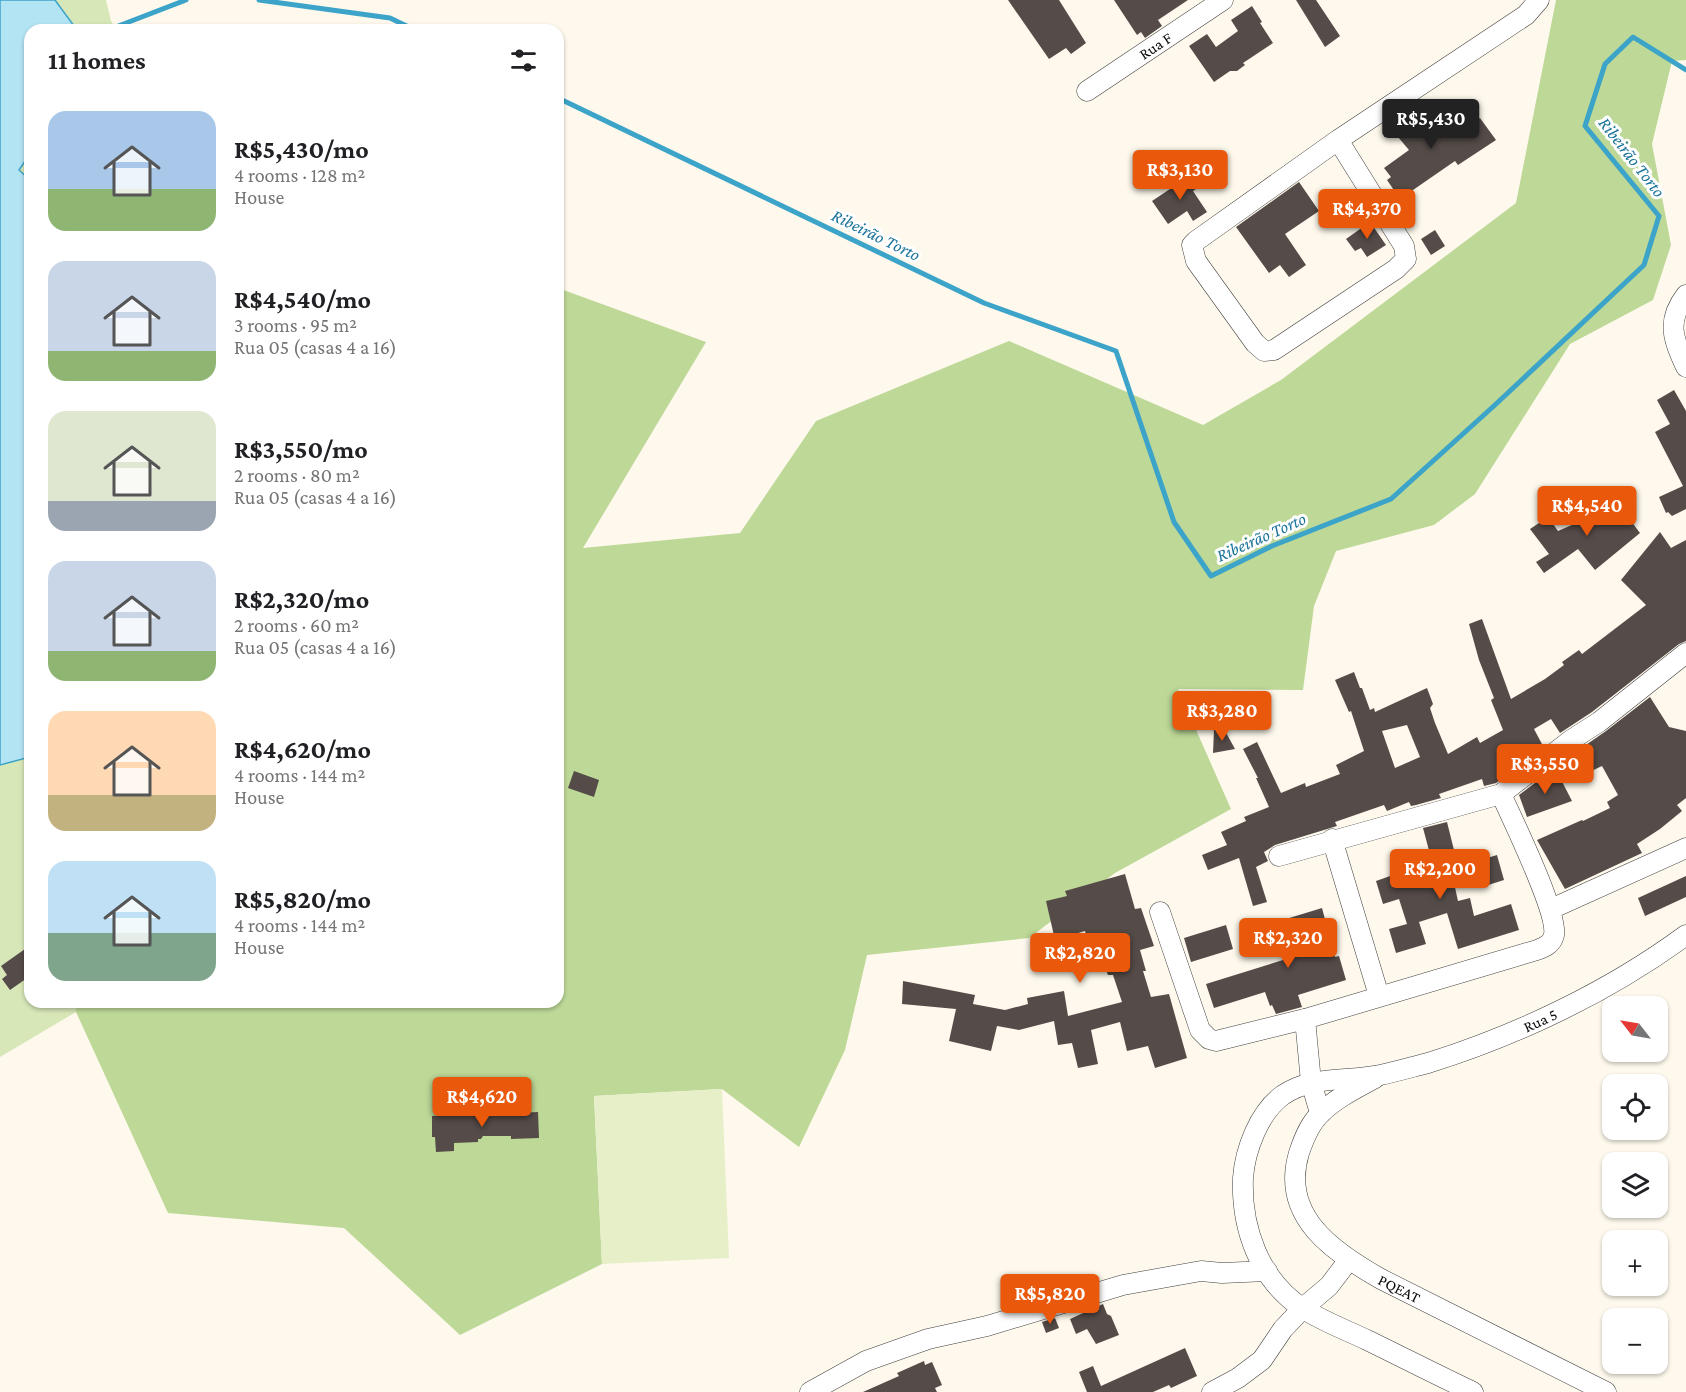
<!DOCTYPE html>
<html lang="en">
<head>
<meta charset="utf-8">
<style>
	body { margin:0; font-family:"Crimson Pro",serif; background:#f6f6f6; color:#202124; height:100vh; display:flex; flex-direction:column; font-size:22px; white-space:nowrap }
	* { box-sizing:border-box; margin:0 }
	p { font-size:20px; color:#757577 }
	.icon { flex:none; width:33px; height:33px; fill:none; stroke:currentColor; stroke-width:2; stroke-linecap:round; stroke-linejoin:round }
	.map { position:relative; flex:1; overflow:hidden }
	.side { position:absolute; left:24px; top:24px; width:540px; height:984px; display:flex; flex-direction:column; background:#fff; border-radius:18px; box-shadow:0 2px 4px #0004 }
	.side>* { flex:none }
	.needle { width:39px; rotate:301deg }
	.controls { position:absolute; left:1602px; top:996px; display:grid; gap:12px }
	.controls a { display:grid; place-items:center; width:66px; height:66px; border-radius:12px; background:#fff; box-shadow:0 2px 4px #0004; font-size:30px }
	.price { position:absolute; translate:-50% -51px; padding:0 14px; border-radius:6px; background:#ea580c; color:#fff; font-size:20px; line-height:39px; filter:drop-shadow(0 2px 3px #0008) }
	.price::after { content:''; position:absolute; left:50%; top:36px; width:18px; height:14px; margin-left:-9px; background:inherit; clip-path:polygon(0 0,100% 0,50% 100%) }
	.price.selected { background:#222; color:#fff }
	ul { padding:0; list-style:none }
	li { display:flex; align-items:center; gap:18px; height:150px; padding:0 24px }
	li span { display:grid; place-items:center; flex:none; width:168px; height:120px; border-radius:18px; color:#555 }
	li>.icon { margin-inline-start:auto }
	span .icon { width:72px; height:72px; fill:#fffc; stroke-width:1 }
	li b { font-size:26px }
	h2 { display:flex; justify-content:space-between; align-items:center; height:72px; padding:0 24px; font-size:26px }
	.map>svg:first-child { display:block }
</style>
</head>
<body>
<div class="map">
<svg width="1686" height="1392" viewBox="0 0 1686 1392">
	<rect width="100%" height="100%" fill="#fef9ec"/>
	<!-- green -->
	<path fill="#d7e7b8" d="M0,0h106l5,21 6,9h-87v972h45l1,10 -76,45v-292l22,-6z"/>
	<!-- forest -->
	<path fill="#bdd897" d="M1556,0h130v60l-14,1 -20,83 19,101 -18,55 -83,44 -95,150 -41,31 -98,26 -22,55 -11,84 -125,-1 53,120 -116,64 -86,65 -162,17 -22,95 -46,97 -77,-58 -128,7 8,168 -142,71 -116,-107 -176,-15 -92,-201 -1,-10h439l2,2v-2h42v-714l148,54 -123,206 157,-15 76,-112 193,-80 194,84 78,-45 235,-177z"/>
	<!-- pitch -->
	<path fill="#e7efc9" d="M722,1089l7,169 -127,6 -8,-168z"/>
	<!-- water -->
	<path fill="#b3e4f4" stroke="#3ca3c9" stroke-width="1.5" d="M0,0h55l22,30h-47v124l-11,16 11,10v577l-30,8z"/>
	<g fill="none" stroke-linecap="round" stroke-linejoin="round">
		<!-- stream -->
		<g stroke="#3ca3c9" stroke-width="5">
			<path d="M259,0l131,18 25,12"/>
			<path d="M108,30l78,-30"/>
			<path d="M558,98l426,205 132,48 58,171 37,54 61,-30 119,-47 105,-95 148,-139 15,-49 -74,-90 20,-62 28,-27 53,33"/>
		</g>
	</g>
	<!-- building -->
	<g fill="#554c49" fill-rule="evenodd">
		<path d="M1008,0h51l27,43 -15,11 -5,-6 -17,11z"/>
		<path d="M1114,0h74l-30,20 4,6 -17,12 -4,-6 -4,3z"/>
		<path d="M1296,0h20l24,36 -15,11z"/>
		<path d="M1252,6l10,16 -2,1 13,20 -30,20 2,2 -8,6h-7l-16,11 -25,-36 18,-12 9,13 22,-16 -7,-11z"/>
		<path d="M1409,107l26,32 19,-14 5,6 21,-13 16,22 -38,25 -3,-4 -55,38 -13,-19 4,-3 -7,-9 25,-18 -22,-26z"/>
		<path d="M1191,175l8,12 -6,4 14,21 -14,9 -6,-10 -19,13 -16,-23z"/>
		<path d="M1299,182l20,29 -34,23 21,31 -17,12 -9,-12 -11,8 -33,-46z"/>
		<path d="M1370,222l16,23 -19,12 -6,-9 -6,3 -9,-12z"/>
		<path d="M1435,230l10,16 -14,9 -10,-16z"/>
		<path d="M1674,390l12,21v98l-14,7 -4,-4 -2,1 -7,-16 24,-11 -28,-54 15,-8 -13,-24z"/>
		<path d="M1616,501l24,32 -45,37 -17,-21 -34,24 -8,-11 13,-8 -19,-25 18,-12 10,14 30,-13 -1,-4z"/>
		<path d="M1660,532l11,16 15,-8v101l-7,3 -87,68 -32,21 -9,-14 -17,10 9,17 -47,37 -12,3 -2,-7 -43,15 2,4 -25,7 -5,1 -2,-4 -22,9 -3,-6 -49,17 2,4 -62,19 -11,7 4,9 -12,6 11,35 -14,4 -14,-48 -31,12 -6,-15 25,-10 -6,-13 25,-11 -2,-4 25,-10 -13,-29h2l-15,-29 14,-7 24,51 24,-10 1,4 34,-13 -4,-9 28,-14 -13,-40 -2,1 -14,-32 19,-8 6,16h2l8,22 4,-2 1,4 52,-24 6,16 -3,4 5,15 13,31 29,-17 3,6 23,-13 -12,-30 3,-2 -15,-38 -10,-36 13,-5 29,80 34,-20 19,-14 -2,-3 17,-12 3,4 64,-49 -25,-25zM1407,725l13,32 -25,11 -13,-37z"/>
		<path d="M1650,697l19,30 17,4v67l-9,7 5,6 -22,18 -23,15 5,9 -77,36 -28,-49 45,-20 1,1 27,-13 -3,-6 11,-7 -16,-29 -17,8 -12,-20 33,-23z"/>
		<path d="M1224,729l11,20 -22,4 1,-23z"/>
		<path d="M1555,768l17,33 -45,16 -8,-22z"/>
		<path d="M574,771l25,9 -5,17 -26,-9z"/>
		<path d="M1447,822l8,32 -7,2 10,45 12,-3 4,18 37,-12 8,26 -61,19 -11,-36 -28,9 7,22 -30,9 -7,-24 18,-5 -8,-25 -16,5 -7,-23 17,-6 1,5 31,-9 -3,-11 9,-2 -8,-30z"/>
		<path d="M1497,855l7,25 -19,6 -8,-25z"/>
		<path d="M1125,874l10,35 6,-1 13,38 -14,4 6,21h-3l8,26 18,-3 18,64 -32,10 -7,-22 -21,5 -7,-29 -29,8 7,34 -20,4 -6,-25 -14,2 -4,-24 -35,9 -22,-4 -6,25 -42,-10 7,-32 -54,-5 1,-23 72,14 -2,9 32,6 23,-6 -1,-6 37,-7 4,25 54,-14 -9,-27h-5l-8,-21 -8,2 -7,-25 -30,9 -9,-39 21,-5 -2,-5z"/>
		<path d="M1686,876v21l-41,19 -7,-18z"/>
		<path d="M1322,908l13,49 4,-1 7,24 -48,15 4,12 -26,7 -4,-9 -2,1 -5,-14 -51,16 -8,-24 90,-28 -9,-29h2l-3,-8z"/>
		<path d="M1226,925l7,24 -42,13 -7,-24z"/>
		<path d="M25,949l5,7v20l-20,14 -8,-11 5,-4 -6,-9z"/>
		<path d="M538,1112l1,26 -28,1v-3h-28l-2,3h-3v3l-24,1v8l-18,1 -1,-15h-3v-21z"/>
		<path d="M1103,1304l4,10 4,2 8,19 -23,9 -9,-15 -11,5 -6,-15z"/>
		<path d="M1055,1318l4,10 -13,5 -4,-11z"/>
		<path d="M1185,1348l12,28 -26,12 -2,-3 -16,7h-66l-8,-20 14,-6 8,20z"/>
		<path d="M924,1361l1,4 7,-3 10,23 -7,3 2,4h-74l36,-16 -2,-3z"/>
	</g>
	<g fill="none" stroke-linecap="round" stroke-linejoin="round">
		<defs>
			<g id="minor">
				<path id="s1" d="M1087,91l136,-91"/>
				<path d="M1338,140l66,106 2,13 -10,10 -122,81 -10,1 -9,-8 -59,-82 -4,-16 4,-4 142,-101 188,-125 13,-15"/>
				<path d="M1686,295c-20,26 -13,44 0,72"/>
				<path d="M1332,839l47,157"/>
				<path d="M1279,856l222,-62 70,-54 28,-18 87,-69"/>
				<path d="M1551,909l135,-61"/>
				<path d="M1160,912l40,118 9,9 7,2 89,-22 232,-69c8,-3 15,-6 17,-15 4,-23 -41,-114 -53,-141"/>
				<path d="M1305,1019l6,63 9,31"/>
				<path id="s2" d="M1375,1078c-18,10 -39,20 -54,35 -11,10 -17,25 -22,40 -19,63 34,99 82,126l225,113"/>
				<path d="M810,1392l56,-31 62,-22 59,-13 136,-41 78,-14 21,2 45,-2"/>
				<path d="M1212,1392l26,-14 24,-18 21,-31 20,-21 26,-22 19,-25"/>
				<path id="s3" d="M1473,1392c-36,-17 -71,-35 -106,-52 -21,-10 -45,-19 -65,-32 -43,-29 -61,-80 -59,-130 2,-28 16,-66 40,-83 30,-20 63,-13 97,-20 15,-3 32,-8 48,-12 90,-28 182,-72 258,-128"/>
			</g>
		</defs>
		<!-- minor casing -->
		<use href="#minor" stroke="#3f3f3f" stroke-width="21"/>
		<!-- minor -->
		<use href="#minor" stroke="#fff" stroke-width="20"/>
	</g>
	<g text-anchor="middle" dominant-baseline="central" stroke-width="6" stroke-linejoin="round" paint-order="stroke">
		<!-- street labels -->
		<g font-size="16" fill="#0c0c0c" stroke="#fff">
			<text stroke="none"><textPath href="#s1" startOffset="82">Rua F</textPath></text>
			<text stroke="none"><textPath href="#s3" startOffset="704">Rua 5</textPath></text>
			<text stroke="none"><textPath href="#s2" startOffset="296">PQEAT</textPath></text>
		</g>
		<!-- water labels -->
		<g font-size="18" font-style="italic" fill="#1a739a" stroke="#fff">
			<text transform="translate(1632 157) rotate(52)">Ribeirão Torto</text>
			<text transform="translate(876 235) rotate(26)">Ribeirão Torto</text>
			<text transform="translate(1261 537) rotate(-24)">Ribeirão Torto</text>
		</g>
	</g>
</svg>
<div class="controls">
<a><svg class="needle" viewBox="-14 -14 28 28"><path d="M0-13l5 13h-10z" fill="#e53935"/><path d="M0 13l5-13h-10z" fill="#757577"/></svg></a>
<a><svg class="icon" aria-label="locate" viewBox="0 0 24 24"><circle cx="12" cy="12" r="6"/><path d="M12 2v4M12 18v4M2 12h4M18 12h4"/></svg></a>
<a><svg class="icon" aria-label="layers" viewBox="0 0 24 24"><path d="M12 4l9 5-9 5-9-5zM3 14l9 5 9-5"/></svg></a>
<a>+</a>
<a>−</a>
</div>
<b class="price selected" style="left:1431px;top:150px">R$5,430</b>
<b class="price" style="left:1180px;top:201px">R$3,130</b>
<b class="price" style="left:1367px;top:240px">R$4,370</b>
<b class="price" style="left:1587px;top:537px">R$4,540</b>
<b class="price" style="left:1222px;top:742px">R$3,280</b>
<b class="price" style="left:1545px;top:795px">R$3,550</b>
<b class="price" style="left:1440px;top:900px">R$2,200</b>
<b class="price" style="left:1288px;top:969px">R$2,320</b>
<b class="price" style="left:1080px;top:984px">R$2,820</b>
<b class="price" style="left:482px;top:1128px">R$4,620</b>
<b class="price" style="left:1050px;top:1325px">R$5,820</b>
<section class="side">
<h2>11 homes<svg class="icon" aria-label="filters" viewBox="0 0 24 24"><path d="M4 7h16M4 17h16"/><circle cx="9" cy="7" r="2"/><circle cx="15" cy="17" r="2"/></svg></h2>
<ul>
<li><span style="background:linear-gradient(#a9c7e8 65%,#8fb573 0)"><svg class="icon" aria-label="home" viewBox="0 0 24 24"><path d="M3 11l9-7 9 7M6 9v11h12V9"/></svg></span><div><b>R$5,430/mo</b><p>4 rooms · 128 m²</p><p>House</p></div></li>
<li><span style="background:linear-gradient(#c9d6e8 75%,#8fb573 0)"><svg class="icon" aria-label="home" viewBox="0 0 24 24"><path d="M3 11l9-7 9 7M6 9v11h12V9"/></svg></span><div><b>R$4,540/mo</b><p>3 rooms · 95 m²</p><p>Rua 05 (casas 4 a 16)</p></div></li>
<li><span style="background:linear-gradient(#dfe7d0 75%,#9aa5b1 0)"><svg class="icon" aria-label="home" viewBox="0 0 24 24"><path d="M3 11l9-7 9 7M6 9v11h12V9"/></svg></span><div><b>R$3,550/mo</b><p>2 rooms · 80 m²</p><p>Rua 05 (casas 4 a 16)</p></div></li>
<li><span style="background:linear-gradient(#c9d6e8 75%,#8fb573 0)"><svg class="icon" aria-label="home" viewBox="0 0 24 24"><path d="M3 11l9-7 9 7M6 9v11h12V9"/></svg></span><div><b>R$2,320/mo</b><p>2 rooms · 60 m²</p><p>Rua 05 (casas 4 a 16)</p></div></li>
<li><span style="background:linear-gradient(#ffd9b3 70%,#c2b280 0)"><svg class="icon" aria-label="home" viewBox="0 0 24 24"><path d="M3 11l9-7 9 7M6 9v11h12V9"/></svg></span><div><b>R$4,620/mo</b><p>4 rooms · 144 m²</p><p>House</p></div></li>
<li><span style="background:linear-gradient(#bfe0f5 60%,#7fa58c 0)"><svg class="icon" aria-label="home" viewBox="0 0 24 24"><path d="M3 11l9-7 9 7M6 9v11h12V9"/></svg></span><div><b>R$5,820/mo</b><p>4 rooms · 144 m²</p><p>House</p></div></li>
</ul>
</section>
</div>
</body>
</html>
